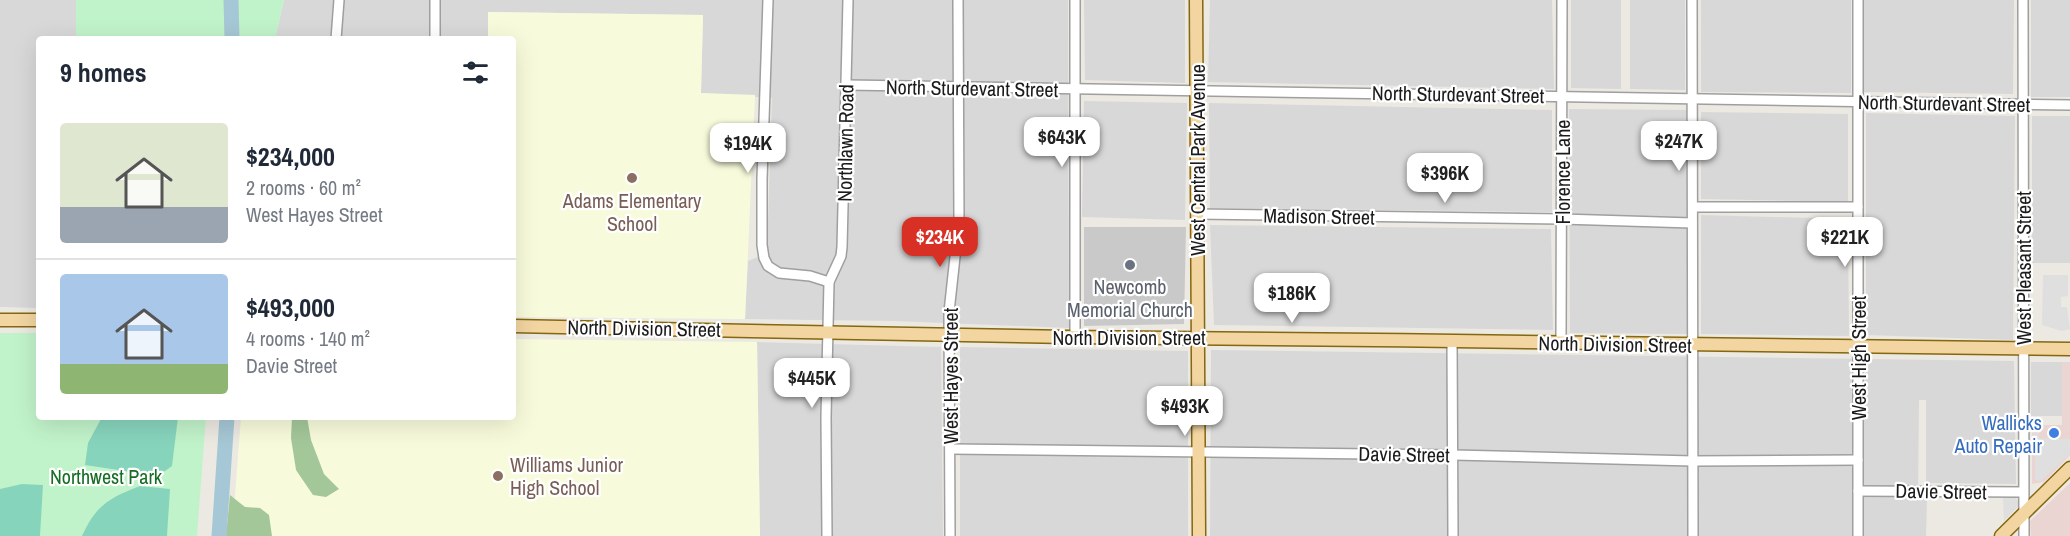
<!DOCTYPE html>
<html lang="en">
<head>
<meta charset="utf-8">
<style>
	body { margin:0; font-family:"Archivo Narrow",sans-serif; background:#f2f2f3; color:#1f2937; height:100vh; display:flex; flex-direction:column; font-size:22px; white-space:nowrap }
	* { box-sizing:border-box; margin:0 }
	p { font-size:20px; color:#747a83 }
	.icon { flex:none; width:33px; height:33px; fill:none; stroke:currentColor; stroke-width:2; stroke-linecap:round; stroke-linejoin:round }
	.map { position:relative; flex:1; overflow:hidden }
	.sheet { position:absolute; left:36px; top:36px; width:480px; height:384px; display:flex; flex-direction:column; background:#fff; border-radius:6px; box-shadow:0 6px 24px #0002 }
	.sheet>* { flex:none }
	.price { position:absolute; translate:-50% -51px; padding:0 14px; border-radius:12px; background:#fff; color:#222; font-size:20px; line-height:39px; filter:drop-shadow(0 2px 3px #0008) }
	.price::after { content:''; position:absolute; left:50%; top:36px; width:18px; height:14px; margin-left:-9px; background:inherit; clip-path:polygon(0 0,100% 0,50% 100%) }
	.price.on { background:#d93025; color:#fff }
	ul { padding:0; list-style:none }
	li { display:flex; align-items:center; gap:18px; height:150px; padding:0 24px }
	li+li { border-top:2px solid #e0e1e3 }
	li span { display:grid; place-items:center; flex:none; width:168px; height:120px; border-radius:6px; color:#555 }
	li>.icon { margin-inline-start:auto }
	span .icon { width:72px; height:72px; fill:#fffc; stroke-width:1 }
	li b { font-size:26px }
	h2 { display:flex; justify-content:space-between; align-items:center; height:72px; padding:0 24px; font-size:26px }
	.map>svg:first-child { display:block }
</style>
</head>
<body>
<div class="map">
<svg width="2070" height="536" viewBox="0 0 2070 536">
	<rect width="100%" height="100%" fill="#ece9e2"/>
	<!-- residential -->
	<g fill="#d9d8d8">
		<path d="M0,0h76v39h-37v269l-39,-1z"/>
		<path d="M284,0h784l1,328 -174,-7 -150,-2 3,-58 19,-8 5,-155 -71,-5 2,-78 -215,-3v27h-213z"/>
		<path d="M1084,0h101v83l-100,-3z"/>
		<path d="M1210,0h342l2,89 -346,-7z"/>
		<path d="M1571,0h50v89l-50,-1z"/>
		<path d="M1630,0h55v90l-55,-1z"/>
		<path d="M1701,0h150v93l-150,-1z"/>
		<path d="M1864,0h150l-1,94 -149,-2z"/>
		<rect x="2031" y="0" width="39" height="97"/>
		<path d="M1084,101l103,2 -2,117 -103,-3z"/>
		<path d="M1209,103l343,7v102l-342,-4z"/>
		<path d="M1569,109l118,1v224l-117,-1z"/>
		<path d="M1701,112l147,2v88l-147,-3z"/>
		<path d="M1866,113l149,3 -2,224 -147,-5z"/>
		<rect x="2032" y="116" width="38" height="147"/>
		<path d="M1701,215l147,4 1,117 -148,-2z"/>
		<path d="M1210,225l341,4 2,101 -339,-5z"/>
		<path d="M757,342l184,5 2,189h-183z"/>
		<path d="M960,347l228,4v185h-228z"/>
		<path d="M1211,350l803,11 2,123 -90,-1v-83h-7l-1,98 9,1 -1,37h-716z"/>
		<rect x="2031" y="362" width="31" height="54"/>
	</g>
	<!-- commercial -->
	<g fill="#ebd5d2">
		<path d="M2062,362h8v93l-26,27 -12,2v-59h30z"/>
		<path d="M2070,483v53h-39l-1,-15z"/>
	</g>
	<!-- education -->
	<g fill="#f8fbdb">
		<path d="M488,12l215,3 -2,78 54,2 -10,224 -232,-2v-278h-25z"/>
		<path d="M513,339l244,3 3,194h-528l9,-119h272z"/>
	</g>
	<!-- religious -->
	<path fill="#c9c9c9" d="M1084,227h102l-2,97 -100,2z"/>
	<!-- forest -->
	<g fill="#a4c79a">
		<path d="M292,417h15l4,23 13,34 15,15 -13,8 -13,-2 -17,-25 -5,-32z"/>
		<path d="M230,495l15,12 15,1 9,7 3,21h-46z"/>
	</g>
	<!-- park -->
	<g fill="#c1f3ca">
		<path d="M76,0h208l-9,39h-199z"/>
		<path d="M0,333h39v84h167l-9,119h-197z"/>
	</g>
	<!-- pitch -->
	<g fill="#87d4bc">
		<path d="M102,417h76l-6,49 -14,10 -73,-11 3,-22z"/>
		<path d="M22,484l21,1 -3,51h-40v-47z"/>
		<path d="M140,486l30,3 -3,47h-85c14,-31 27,-38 58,-50z"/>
	</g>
	<!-- parking -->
	<g fill="#dfdfdf">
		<path d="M2043,275h25v21l-7,1v10h6l3,22 -8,2 -20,-6z"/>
		<path d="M2039,428v10l31,1v15l-29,27 -6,-1v-51z"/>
		<path d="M2003,497h12l4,5 -2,6 -13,13z"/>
	</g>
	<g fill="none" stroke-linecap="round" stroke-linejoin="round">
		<!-- river -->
		<g stroke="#a6c7d5" stroke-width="15">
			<path d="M231,0l1,39"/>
			<path d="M219,536l8,-119"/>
		</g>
		<defs>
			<g id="minor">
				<path d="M768,0l-6,179v66l2,13 4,8 11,7 31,3 19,6"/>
				<path d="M1075,0v337"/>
				<path d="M1692,0l1,536"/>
				<path d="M2023,0l1,536"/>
				<path d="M336,39l3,-39"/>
				<path d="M435,39v-39"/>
				<path d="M847,85l1223,20"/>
				<path d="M1693,207h165"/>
				<path d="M1197,214l365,5 130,4"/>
				<path d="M1452,342l1,194"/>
				<path d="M1561,343l1,-343"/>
				<path d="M950,449l504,6 239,6 165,-1"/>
				<path d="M1858,491l165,1"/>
				<path d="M827,536l-1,-119 3,-135 12,-26 1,-9 6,-247"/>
				<path d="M950,536l-1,-224 10,-92 -1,-220"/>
				<path d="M1858,536v-536"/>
			</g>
			<g id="major">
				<path d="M1196,0l3,536"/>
				<path d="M0,320h39"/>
				<path d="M513,326c185,3 370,9 555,11 334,4 668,5 1002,12"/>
				<path d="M2001,536l69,-68"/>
			</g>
		</defs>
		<!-- minor casing -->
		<use href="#minor" stroke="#9f9f9f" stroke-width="12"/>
		<!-- major casing -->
		<use href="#major" stroke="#84670e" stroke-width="15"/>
		<!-- minor -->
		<use href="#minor" stroke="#fff" stroke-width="9"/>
		<!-- major -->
		<use href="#major" stroke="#f2d5a1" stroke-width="12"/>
	</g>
	<!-- markers -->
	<g fill="#8d6e63" stroke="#fff" stroke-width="2">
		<circle cx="632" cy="178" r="6"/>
		<circle cx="498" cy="476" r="6"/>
	</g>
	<circle fill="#6b7280" stroke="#fff" stroke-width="2" cx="1130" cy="265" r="6"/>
	<circle fill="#3f7fe0" stroke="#fff" stroke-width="2" cx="2054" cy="433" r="6"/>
	<g text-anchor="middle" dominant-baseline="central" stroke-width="4.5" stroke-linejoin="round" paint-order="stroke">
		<!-- street labels -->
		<g font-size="20" fill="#1b1b1b" stroke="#fff">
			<text transform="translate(972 88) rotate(1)">North Sturdevant Street</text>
			<text transform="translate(1458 94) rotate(1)">North Sturdevant Street</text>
			<text transform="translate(1944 103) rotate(1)">North Sturdevant Street</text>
			<text transform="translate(845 143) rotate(-89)">Northlawn Road</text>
			<text transform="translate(1197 160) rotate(-90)">West Central Park Avenue</text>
			<text transform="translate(1562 172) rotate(-90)">Florence Lane</text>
			<text transform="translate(1319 216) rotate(1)">Madison Street</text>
			<text transform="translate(2023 268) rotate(-90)">West Pleasant Street</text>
			<text transform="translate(644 328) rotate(1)">North Division Street</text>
			<text x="1129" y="337">North Division Street</text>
			<text transform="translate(1615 344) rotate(1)">North Division Street</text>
			<text transform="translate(1858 358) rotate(-90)">West High Street</text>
			<text transform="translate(950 376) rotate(-90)">West Hayes Street</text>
			<text transform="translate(1404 454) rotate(1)">Davie Street</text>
			<text transform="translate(1941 491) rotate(1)">Davie Street</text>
		</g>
		<!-- education labels -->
		<g font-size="20" fill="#785e54" stroke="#fff">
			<text x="632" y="200">Adams Elementary<tspan x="632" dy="23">School</tspan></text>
			<text x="510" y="464" text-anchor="start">Williams Junior<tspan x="510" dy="23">High School</tspan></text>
		</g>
		<!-- worship labels -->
		<g font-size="20" fill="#5b616d" stroke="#fff">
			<text x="1130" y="286">Newcomb<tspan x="1130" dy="23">Memorial Church</tspan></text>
		</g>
		<!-- shop labels -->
		<g font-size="20" fill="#366cbe" stroke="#fff" text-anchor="end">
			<text x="2042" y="422">Wallicks<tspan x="2042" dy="23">Auto Repair</tspan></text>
		</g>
		<!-- park labels -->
		<g font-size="20" fill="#166d24" stroke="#fff">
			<text x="106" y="476">Northwest Park</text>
		</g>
	</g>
</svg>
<b class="price" style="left:1062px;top:168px">$643K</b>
<b class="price" style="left:1679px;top:172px">$247K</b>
<b class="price" style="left:748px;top:174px">$194K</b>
<b class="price" style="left:1445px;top:204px">$396K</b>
<b class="price on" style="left:940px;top:268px">$234K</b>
<b class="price" style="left:1845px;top:268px">$221K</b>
<b class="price" style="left:1292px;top:324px">$186K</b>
<b class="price" style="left:812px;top:409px">$445K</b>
<b class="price" style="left:1185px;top:437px">$493K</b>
<section class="sheet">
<h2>9 homes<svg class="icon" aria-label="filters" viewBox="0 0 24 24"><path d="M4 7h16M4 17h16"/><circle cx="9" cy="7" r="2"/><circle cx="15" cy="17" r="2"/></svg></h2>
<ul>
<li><span style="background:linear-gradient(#dfe7d0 70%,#9aa5b1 0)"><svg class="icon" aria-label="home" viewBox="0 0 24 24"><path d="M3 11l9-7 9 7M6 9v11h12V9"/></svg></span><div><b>$234,000</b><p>2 rooms · 60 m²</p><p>West Hayes Street</p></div></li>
<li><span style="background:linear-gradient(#a9c7e8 75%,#8fb573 0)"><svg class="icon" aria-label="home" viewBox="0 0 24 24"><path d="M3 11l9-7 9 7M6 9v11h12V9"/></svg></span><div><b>$493,000</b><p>4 rooms · 140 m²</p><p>Davie Street</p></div></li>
</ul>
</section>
</div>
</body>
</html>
